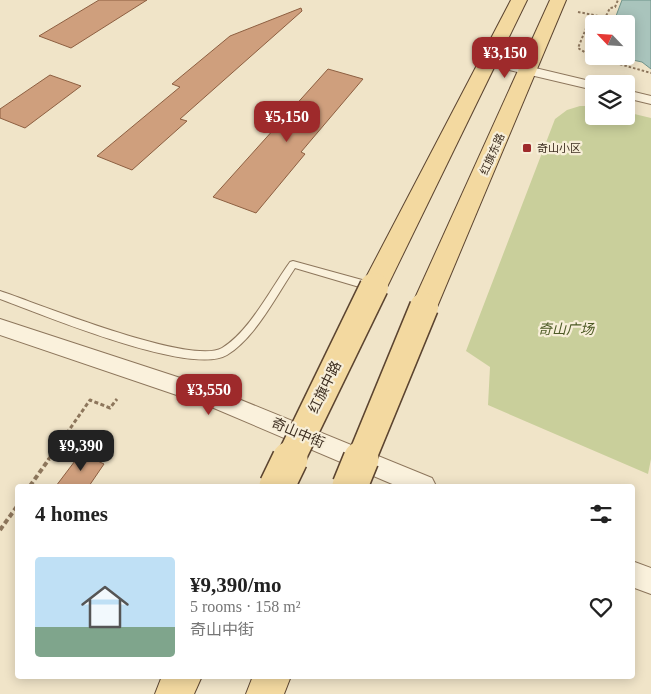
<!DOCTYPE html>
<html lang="en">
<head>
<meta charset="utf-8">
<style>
	body { margin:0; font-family:"Times New Roman","Noto Sans SC",serif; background:#f2f2f2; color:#222; height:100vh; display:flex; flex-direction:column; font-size:19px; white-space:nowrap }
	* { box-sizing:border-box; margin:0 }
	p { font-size:16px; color:#767676 }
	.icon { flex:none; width:28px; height:28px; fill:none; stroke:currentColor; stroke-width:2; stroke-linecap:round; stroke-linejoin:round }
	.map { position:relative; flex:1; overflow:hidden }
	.drawer { position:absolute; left:15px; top:484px; width:620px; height:195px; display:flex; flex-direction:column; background:#fff; border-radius:5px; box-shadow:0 2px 12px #0003 }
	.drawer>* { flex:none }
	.needle { width:32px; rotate:295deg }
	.buttons { position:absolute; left:585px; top:15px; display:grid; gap:10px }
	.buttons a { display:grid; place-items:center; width:50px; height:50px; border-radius:5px; background:#fff; box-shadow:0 2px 12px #0003; font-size:25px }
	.price { position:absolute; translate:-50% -42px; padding:0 11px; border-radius:10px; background:#9e2a2b; color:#fff; font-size:16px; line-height:32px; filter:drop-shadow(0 1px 2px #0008) }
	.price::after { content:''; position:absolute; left:50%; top:30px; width:15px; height:11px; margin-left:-8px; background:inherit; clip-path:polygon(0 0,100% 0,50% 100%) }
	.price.on { background:#222; color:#fff }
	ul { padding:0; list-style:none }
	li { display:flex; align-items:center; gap:15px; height:125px; padding:0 20px }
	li+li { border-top:1px solid #e0e0e0 }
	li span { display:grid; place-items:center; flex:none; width:140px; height:100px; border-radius:5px; color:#555 }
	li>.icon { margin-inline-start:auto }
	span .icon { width:60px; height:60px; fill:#fffc; stroke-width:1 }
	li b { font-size:21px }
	h2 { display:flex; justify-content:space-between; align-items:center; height:60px; padding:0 20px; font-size:21px }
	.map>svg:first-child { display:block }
</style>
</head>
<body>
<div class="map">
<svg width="651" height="694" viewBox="0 0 651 694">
	<rect width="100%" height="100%" fill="#f0e4c8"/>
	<!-- green -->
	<path fill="#c9cf9b" d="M580,106h14v10h32v-4l25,6v341l-3,15 -160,-69 2,-38 -24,-16 89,-232 12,-9z"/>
	<!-- water -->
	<path fill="#a9c4bc" stroke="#6f938a" d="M622,0h29v69l-9,-7 -28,-6h12v-32h-13z"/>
	<!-- building -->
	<g fill="#cf9f7d" stroke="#8d5f41">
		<path d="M99,0h48l-76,48 -32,-12z"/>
		<path d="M301,8l1,3 -122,108 7,2 -55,49 -35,-14 83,-69 -8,-3 58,-48z"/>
		<path d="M328,69l35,10 -62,73 4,2 -49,59 -43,-16z"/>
		<path d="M50,75l31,11 -56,42 -25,-10v-9z"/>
		<path d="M81,453l23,11 -15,22h-33z"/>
	</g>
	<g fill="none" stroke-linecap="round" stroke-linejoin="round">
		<defs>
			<path id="lane" d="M293,261l80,22 5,4 -5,4 -78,-23c-19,28 -39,69 -68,87 -36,22 -186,-41 -227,-56v-8c39,13 191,75 222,57 28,-17 49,-60 68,-86z"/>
			<g id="street">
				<path d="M489,57l105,25 5,2h-5v6l-110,-26 -2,-3 2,-3z"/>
				<path d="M626,90l25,6v8l-25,-6z"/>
				<path d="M0,319l214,70 218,89 4,8h-39l-188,-80 -209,-71z"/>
				<path d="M632,561l19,7v26l-19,-7z"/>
			</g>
			<g id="primary">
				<path d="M511,0h16l-140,287 -4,7 -9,3 -9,-3 -4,-7z"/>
				<path d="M550,0h16l-129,307 -4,7 -9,3 -9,-3 -4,-7z"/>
				<path d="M162,676h40l-8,18h-39z"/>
				<path d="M253,676h38l-7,18h-38z"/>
			</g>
		</defs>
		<!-- lane casing -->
		<use href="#lane" stroke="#8d765c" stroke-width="2"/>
		<!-- street casing -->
		<use href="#street" stroke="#8d765c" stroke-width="2"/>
		<!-- primary casing -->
		<use href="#primary" stroke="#5b4430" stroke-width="2"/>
		<!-- path-far2 -->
		<g stroke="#8d765c" stroke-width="2" stroke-dasharray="2.5 2" stroke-linecap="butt">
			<path d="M578,12l26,5"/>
			<path d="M594,24l-7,2 -9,22 13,8 60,17"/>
			<path d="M597,24l6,-2 7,-14 5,-1 3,-7"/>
		</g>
		<!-- path-far1 -->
		<path stroke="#8d765c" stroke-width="3" stroke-dasharray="4 2.5" stroke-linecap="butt" d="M48,460l42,-60 20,8 7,-9"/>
		<!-- path -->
		<g stroke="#8d765c" stroke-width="4" stroke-dasharray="5 3" stroke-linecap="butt">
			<path d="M30,486l19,-27"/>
			<path d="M0,530l18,-25"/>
		</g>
		<!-- lane -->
		<use href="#lane" fill="#faf1dc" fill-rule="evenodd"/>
		<!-- street -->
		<use href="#street" fill="#faf1dc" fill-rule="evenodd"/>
		<!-- primary -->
		<use href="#primary" fill="#f3d9a0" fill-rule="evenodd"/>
		<defs>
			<g id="primary-bridge-far1">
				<path d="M290,460l84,-173"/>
				<path d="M361,460l63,-153"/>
			</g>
			<g id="primary-bridge">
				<path d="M277,486l13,-27"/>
				<path d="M350,486l11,-27"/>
			</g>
		</defs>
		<!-- primary-bridge-far1 casing -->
		<use href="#primary-bridge-far1" stroke="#5b4430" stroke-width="31" stroke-linecap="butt"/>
		<!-- primary-bridge casing -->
		<use href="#primary-bridge" stroke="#5b4430" stroke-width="38" stroke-linecap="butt"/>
		<!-- primary-bridge-far1 -->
		<use href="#primary-bridge-far1" stroke="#f3d9a0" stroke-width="28"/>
		<!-- primary-bridge -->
		<use href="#primary-bridge" stroke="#f3d9a0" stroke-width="35"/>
	</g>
	<!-- markers -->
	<rect fill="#9e2a2b" stroke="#f7eed8" stroke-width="2" x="522" y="143" width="10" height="10" rx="2.5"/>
	<g text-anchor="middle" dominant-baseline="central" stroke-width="4.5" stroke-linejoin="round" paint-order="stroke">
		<!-- far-poi labels -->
		<g font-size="11" fill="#3d2e20" stroke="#f7eed8" text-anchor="start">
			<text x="537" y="148">奇山小区</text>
		</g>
		<!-- far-street labels -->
		<g font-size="11" fill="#3d2e20" stroke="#f7eed8">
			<text transform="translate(492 154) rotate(-66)">红旗东路</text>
		</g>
		<!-- park labels -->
		<g font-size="14" font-style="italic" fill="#4d5a26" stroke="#f7eed8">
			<text x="566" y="329">奇山广场</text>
		</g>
		<!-- street labels -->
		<g font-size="14" fill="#3d2e20" stroke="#f7eed8">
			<text transform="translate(325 387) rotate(-64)">红旗中路</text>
			<text transform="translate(298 433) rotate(23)">奇山中街</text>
		</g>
	</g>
</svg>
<div class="buttons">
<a><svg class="needle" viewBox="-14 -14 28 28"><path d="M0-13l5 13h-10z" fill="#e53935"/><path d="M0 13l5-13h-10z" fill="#767676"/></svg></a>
<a><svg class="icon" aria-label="layers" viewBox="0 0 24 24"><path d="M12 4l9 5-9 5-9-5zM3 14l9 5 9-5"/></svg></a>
</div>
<b class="price" style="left:505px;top:79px">¥3,150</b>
<b class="price" style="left:287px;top:143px">¥5,150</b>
<b class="price" style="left:209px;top:416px">¥3,550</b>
<b class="price on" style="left:81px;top:472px">¥9,390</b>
<section class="drawer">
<h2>4 homes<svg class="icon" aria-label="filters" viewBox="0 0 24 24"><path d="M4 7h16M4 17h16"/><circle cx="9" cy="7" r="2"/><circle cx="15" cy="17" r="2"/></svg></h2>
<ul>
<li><span style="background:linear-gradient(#bfe0f5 70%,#7fa58c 0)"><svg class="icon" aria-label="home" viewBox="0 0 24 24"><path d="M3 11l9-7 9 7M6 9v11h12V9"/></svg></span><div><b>¥9,390/mo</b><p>5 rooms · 158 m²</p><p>奇山中街</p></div><svg class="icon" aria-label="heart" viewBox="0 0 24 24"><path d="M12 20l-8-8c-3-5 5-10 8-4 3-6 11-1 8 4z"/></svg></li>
</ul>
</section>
</div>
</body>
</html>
